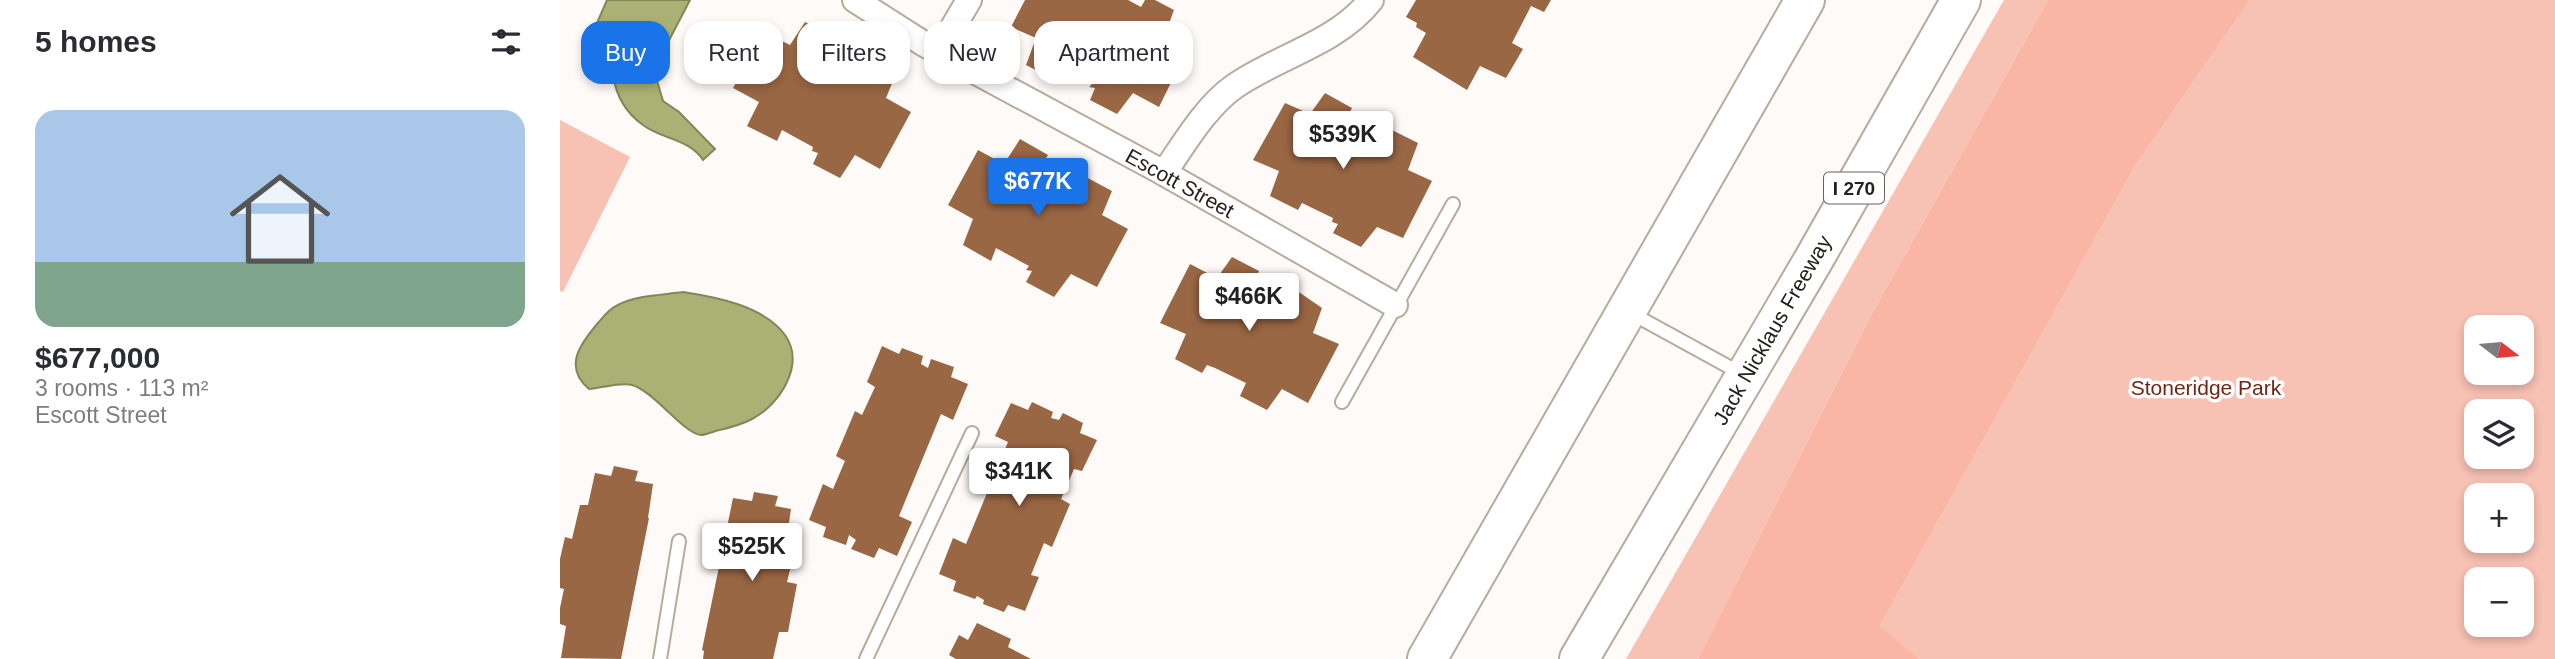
<!DOCTYPE html>
<html lang="en">
<head>
<meta charset="utf-8">
<style>
	body { margin:0; font-family:Helvetica,sans-serif; background:#f2f2f3; color:#2b2b33; height:100vh; display:flex; flex-direction:column; font-size:26px; white-space:nowrap }
	* { box-sizing:border-box; margin:0 }
	p { font-size:23px; color:#7c7c81 }
	.icon { flex:none; width:38px; height:38px; fill:none; stroke:currentColor; stroke-width:2; stroke-linecap:round; stroke-linejoin:round }
	.map { position:relative; flex:1; overflow:hidden }
	.sheet { display:flex; flex-direction:column; background:#fff; width:560px }
	.sheet>* { flex:none }
	.hud { position:absolute; left:21px; top:21px; width:665px; height:63px; display:flex; gap:14px }
	.needle { width:46px; rotate:106deg }
	.tools { position:absolute; left:1904px; top:315px; display:grid; gap:14px }
	.tools a { display:grid; place-items:center; width:70px; height:70px; border-radius:14px; background:#fff; box-shadow:0 4px 10px #0003; font-size:35px }
	.price { position:absolute; translate:-50% -60px; padding:0 16px; border-radius:7px; background:#fff; color:#222; font-size:23px; line-height:46px; filter:drop-shadow(0 2px 4px #0008) }
	.price::after { content:''; position:absolute; left:50%; top:42px; width:21px; height:16px; margin-left:-10px; background:inherit; clip-path:polygon(0 0,100% 0,50% 100%) }
	.price.active { background:#1a73e8; color:#fff }
	ul { padding:0; list-style:none }
	li { display:grid; align-content:center; gap:14px; height:371px; padding:0 35px }
	li+li { border-top:2px solid #e1e1e2 }
	li span { display:grid; place-items:center; height:217px; border-radius:21px; color:#555 }
	li>.icon { margin-inline-start:auto }
	span .icon { width:126px; height:126px; fill:#fffc; stroke-width:1 }
	li b { font-size:30px }
	h2 { display:flex; justify-content:space-between; align-items:center; height:84px; padding:0 35px; font-size:30px }
	.tag { padding:0 24px; border-radius:21px; background:#fff; box-shadow:0 4px 10px #0003; font-size:24px; line-height:63px }
	.tag.active { background:#1a73e8; color:#fff }
	main { display:flex; flex:1; min-height:0 }
	.map>svg:first-child { display:block }
</style>
</head>
<body>
<main>
<section class="sheet">
<h2>5 homes<svg class="icon" aria-label="filters" viewBox="0 0 24 24"><path d="M4 7h16M4 17h16"/><circle cx="9" cy="7" r="2"/><circle cx="15" cy="17" r="2"/></svg></h2>
<ul>
<li><span style="background:linear-gradient(#a9c7e8 70%,#7fa58c 0)"><svg class="icon" aria-label="home" viewBox="0 0 24 24"><path d="M3 11l9-7 9 7M6 9v11h12V9"/></svg></span><div><b>$677,000</b><p>3 rooms · 113 m²</p><p>Escott Street</p></div></li>
</ul>
</section>
<div class="map">
<svg width="1995" height="659" viewBox="0 0 1995 659">
	<rect width="100%" height="100%" fill="#fdfaf7"/>
	<!-- green -->
	<g fill="#f7c1b4" fill-rule="evenodd">
		<path d="M1444,0h44l-177,315 -173,344h-72z"/>
		<path d="M1551,0h444v659h-811zM1916,327h46v46h-46zM1916,411h46v46h-46zM1916,495h46v46h-46zM1916,579h46v46h-46z"/>
		<path d="M0,120l70,37 -67,135 -3,-1z"/>
	</g>
	<!-- forest -->
	<path fill="#f9b6a5" d="M1488,0h201l-114,165 -256,461 40,33h-221l173,-344z"/>
	<!-- water -->
	<g fill="#aab174" stroke="#828659" stroke-width="2">
		<path d="M47,0h83l-25,48 -7,5 -3,21 8,27 16,11 36,37 -12,11c-13,-21 -42,-21 -60,-35 -17,-12 -27,-30 -30,-50 -2,-6 -2,-16 -5,-21 -4,-8 -11,-13 -15,-22z"/>
		<path d="M123,292c33,5 81,14 102,43 21,30 -6,70 -33,84 -11,6 -24,9 -36,12 -4,1 -11,4 -15,4 -17,-1 -47,-44 -69,-50 -12,-3 -30,3 -43,4 -26,-22 -9,-45 9,-66 5,-6 12,-15 20,-18 19,-10 45,-10 65,-13z"/>
	</g>
	<!-- building -->
	<g fill="#9a6744">
		<path d="M465,0h103l13,7 4,-7h10l19,10 -10,27 24,11 -29,59 -26,-14 -16,21 -27,-14 5,-12 -6,-1 3,-3 -34,-14 -5,9 -27,-14 10,-27 -25,-11z"/>
		<path d="M856,0h135l-7,12 -13,-6 -19,37 11,6 -17,29 -26,-12 -13,24 -54,-33 13,-24 -10,-6 1,-4 -11,-6z"/>
		<path d="M245,22l27,14 -6,14 37,18 5,-11 13,6 -3,4 17,9 -9,22 25,14 -31,57 -25,-14 -15,23 -27,-14 5,-11 -6,-2 1,-4 -31,-17 -5,11 -30,-15 12,-24 -26,-14 31,-56 26,13z"/>
		<path d="M765,93l27,15 -6,12 37,20 7,-11 28,14 -10,27 24,11 -29,57 -26,-11 -16,20 -28,-14 5,-9 -6,-2 1,-4 -31,-15 -4,7 -28,-14 9,-25 -26,-11 32,-57 25,11z"/>
		<path d="M460,139l28,16 -7,11 38,22 5,-12 28,15 -10,24 26,14 -31,58 -26,-13 -17,23 -28,-15 6,-11 -6,-1 3,-4 -33,-18 -5,13 -28,-16 10,-26 -25,-14 30,-55 26,14z"/>
		<path d="M672,257l27,14 -5,13 36,19 6,-13 26,18 -9,25 26,11 -31,59 -26,-14 -15,21 -27,-14 6,-13 -31,-15 -8,-3 -5,8 -27,-14 11,-25 -26,-11 30,-59 27,14z"/>
		<path d="M322,346l17,8 3,-6 21,8 -2,8 7,4 3,-9 23,8 -3,10 17,7 -15,36 -12,-6 -42,102 13,6 -15,34 -18,-8 -5,10 -23,-9 5,-9 -7,-5 -3,10 -23,-8 3,-10 -17,-7 14,-36 10,5 12,-28 -9,-5 19,-45 7,4 13,-28 -8,-5z"/>
		<path d="M472,402l21,10 -2,6 8,2 4,-7 20,10 -3,10 17,7 -15,31 -8,-2 -13,30 9,5 -18,43 -8,-4 -13,32 8,2 -14,34 -17,-6 -4,7 -21,-8 1,-4 -7,-4 -2,3 -22,-8 3,-10 -17,-7 14,-36 13,6 42,-102 -13,-6 16,-33 17,7z"/>
		<path d="M54,466l24,5 -3,10 18,3 -5,34h1l-28,141 -60,-1 5,-32 -6,-2v-16l4,-19 -4,-1v-29l5,-22 7,2 8,-34h8l7,-32 16,3z"/>
		<path d="M194,492l24,4 -3,10 16,3 -5,34 10,1 -9,38 10,2 -9,48h-9l-6,27h-70l1,-8 -2,-1 31,-152 19,3z"/>
		<path d="M417,623l34,16 -3,8 23,12h-75l-7,-4 10,-20 9,5z"/>
	</g>
	<g fill="none" stroke-linecap="round" stroke-linejoin="round">
		<defs>
			<g id="lane">
				<path d="M1069,312l113,62"/>
				<path d="M782,402l111,-198"/>
				<path d="M100,659l19,-118"/>
				<path d="M306,659l106,-226"/>
			</g>
			<g id="street">
				<path d="M295,0l69,44 240,129 231,132"/>
				<path d="M379,51l30,-51"/>
				<path d="M604,173c20,-29 42,-67 71,-87 45,-31 101,-42 136,-86"/>
			</g>
			<g id="highway">
				<path d="M867,659l378,-659"/>
				<path d="M1019,659l235,-400 147,-259"/>
			</g>
		</defs>
		<!-- lane casing -->
		<use href="#lane" stroke="#b7ab9b" stroke-width="16"/>
		<!-- street casing -->
		<use href="#street" stroke="#b7ab9b" stroke-width="28"/>
		<!-- highway casing -->
		<use href="#highway" stroke="#b7ab9b" stroke-width="42"/>
		<!-- lane -->
		<use href="#lane" stroke="#fff" stroke-width="12"/>
		<!-- street -->
		<use href="#street" stroke="#fff" stroke-width="24"/>
		<!-- highway -->
		<use href="#highway" stroke="#fff" stroke-width="38"/>
	</g>
	<g text-anchor="middle" dominant-baseline="central" stroke-width="7" stroke-linejoin="round" paint-order="stroke">
		<!-- shield labels -->
		<rect fill="#fff" stroke="#66635f" stroke-width="2" x="1264" y="172.5" width="60" height="31" rx="5"/>
		<g font-size="19" font-weight="bold" fill="#25201a">
			<text x="1294" y="188">I 270</text>
		</g>
		<!-- street labels -->
		<g font-size="21" fill="#25201a" stroke="#fff">
			<text transform="translate(620 183) rotate(29)">Escott Street</text>
			<text transform="translate(1212 330) rotate(-60)">Jack Nicklaus Freeway</text>
		</g>
		<!-- park labels -->
		<g font-size="21" fill="#722514" stroke="#fff">
			<text x="1646" y="387">Stoneridge Park</text>
		</g>
	</g>
</svg>
<div class="tools">
<a><svg class="needle" viewBox="-14 -14 28 28"><path d="M0-13l5 13h-10z" fill="#e53935"/><path d="M0 13l5-13h-10z" fill="#7c7c81"/></svg></a>
<a><svg class="icon" aria-label="layers" viewBox="0 0 24 24"><path d="M12 4l9 5-9 5-9-5zM3 14l9 5 9-5"/></svg></a>
<a>+</a>
<a>−</a>
</div>
<b class="price" style="left:783px;top:171px">$539K</b>
<b class="price active" style="left:478px;top:218px">$677K</b>
<b class="price" style="left:689px;top:333px">$466K</b>
<b class="price" style="left:459px;top:508px">$341K</b>
<b class="price" style="left:192px;top:583px">$525K</b>
<div class="hud">
<a class="tag active">Buy</a>
<a class="tag">Rent</a>
<a class="tag">Filters</a>
<a class="tag">New</a>
<a class="tag">Apartment</a>
</div>
</div>
</main>
</body>
</html>
